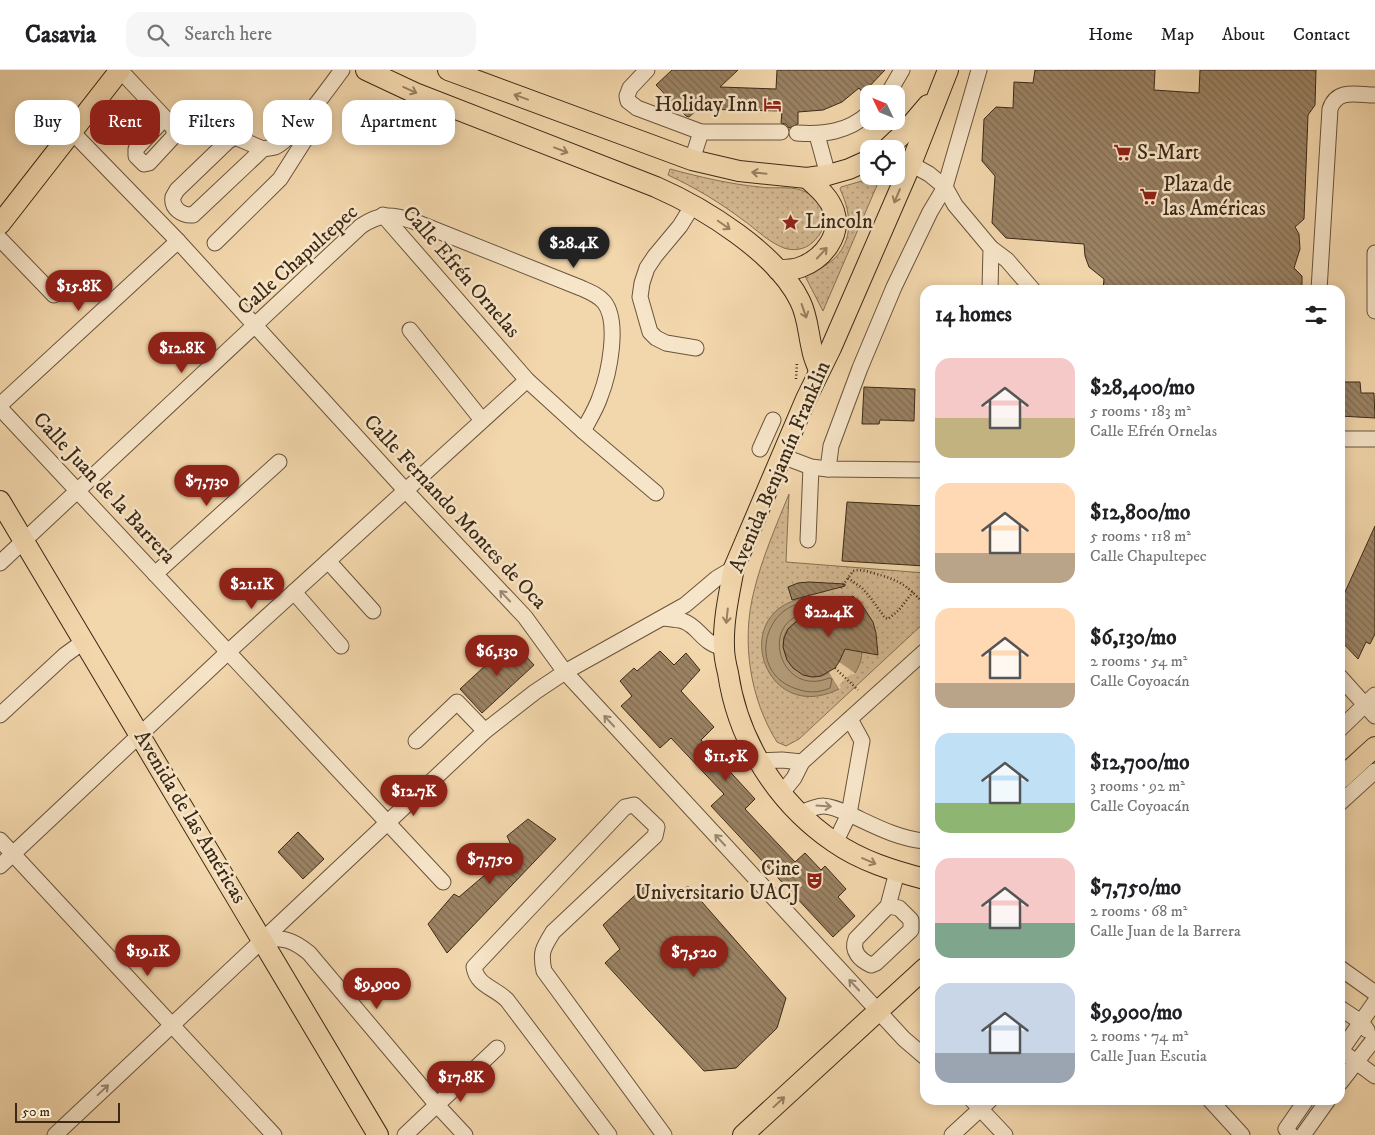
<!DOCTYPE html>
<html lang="en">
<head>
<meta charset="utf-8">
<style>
	body { margin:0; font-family:"IM FELL DW Pica",serif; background:#f6f6f6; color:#202124; height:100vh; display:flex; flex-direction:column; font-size:19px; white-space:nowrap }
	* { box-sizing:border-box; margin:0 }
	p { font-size:16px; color:#757577 }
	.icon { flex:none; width:28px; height:28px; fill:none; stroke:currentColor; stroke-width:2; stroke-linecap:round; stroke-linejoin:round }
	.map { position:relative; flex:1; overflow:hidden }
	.details { position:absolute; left:920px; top:215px; width:425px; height:820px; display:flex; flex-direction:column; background:#fff; border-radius:15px; box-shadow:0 2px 12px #0003 }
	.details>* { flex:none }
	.hud { position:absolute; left:15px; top:30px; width:475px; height:45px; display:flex; gap:10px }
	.needle { width:32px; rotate:313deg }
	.buttons { position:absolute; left:860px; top:15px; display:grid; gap:10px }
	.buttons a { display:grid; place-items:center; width:45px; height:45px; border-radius:10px; background:#fff; box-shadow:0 2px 12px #0003; font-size:25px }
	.scale { position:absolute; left:15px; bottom:12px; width:105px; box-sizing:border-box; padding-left:5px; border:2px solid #3b2916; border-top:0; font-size:14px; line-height:18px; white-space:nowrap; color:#3b2916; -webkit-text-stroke:4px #f7e5c9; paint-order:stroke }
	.price { position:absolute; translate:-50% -42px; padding:0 11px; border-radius:18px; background:#8f2418; color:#fff; font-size:16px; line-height:32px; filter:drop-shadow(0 1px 2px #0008) }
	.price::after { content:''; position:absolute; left:50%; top:30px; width:15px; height:11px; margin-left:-8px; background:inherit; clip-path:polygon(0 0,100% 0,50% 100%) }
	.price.on { background:#222; color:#fff }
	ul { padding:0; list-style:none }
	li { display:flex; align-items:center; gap:15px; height:125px; padding:0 15px }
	li span { display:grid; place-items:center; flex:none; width:140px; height:100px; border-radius:15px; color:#555 }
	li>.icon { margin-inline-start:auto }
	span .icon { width:60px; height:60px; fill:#fffc; stroke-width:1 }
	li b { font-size:21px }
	h2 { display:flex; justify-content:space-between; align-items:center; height:60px; padding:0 15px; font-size:21px }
	.chip { padding:0 18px; border-radius:15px; background:#fff; box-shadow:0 2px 12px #0003; font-size:18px; line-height:45px }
	.chip.on { background:#8f2418; color:#fff }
	header { display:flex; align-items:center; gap:30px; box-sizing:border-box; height:70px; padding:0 25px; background:#fff; border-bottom:1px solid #e0e0e0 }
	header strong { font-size:24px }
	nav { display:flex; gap:28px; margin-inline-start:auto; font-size:18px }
	.search { width:350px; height:45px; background:#f6f6f6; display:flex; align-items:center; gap:12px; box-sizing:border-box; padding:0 18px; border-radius:15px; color:#757577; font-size:19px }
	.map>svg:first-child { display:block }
</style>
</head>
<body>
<header>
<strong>Casavia</strong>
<div class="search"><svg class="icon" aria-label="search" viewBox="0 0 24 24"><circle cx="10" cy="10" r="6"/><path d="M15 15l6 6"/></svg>Search here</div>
<nav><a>Home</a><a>Map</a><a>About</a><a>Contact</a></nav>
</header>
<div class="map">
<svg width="1375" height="1065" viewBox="0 0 1375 1065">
	<defs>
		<pattern id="park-dots" width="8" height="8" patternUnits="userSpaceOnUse" patternTransform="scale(1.25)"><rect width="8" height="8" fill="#d4b992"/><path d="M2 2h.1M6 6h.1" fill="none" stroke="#ad9676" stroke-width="1.8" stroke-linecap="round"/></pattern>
		<pattern id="building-back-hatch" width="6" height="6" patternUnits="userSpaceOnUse" patternTransform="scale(1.25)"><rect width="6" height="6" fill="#9b8364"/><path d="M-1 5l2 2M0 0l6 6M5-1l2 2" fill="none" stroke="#806b51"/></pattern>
	</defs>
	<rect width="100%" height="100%" fill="#f3d7ac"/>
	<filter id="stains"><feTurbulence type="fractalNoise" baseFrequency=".004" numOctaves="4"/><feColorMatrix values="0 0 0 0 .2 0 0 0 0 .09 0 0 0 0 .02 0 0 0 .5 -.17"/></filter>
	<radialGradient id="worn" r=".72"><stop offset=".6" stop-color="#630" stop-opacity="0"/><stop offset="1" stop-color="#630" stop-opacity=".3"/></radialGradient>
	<!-- park -->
	<g fill="url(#park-dots)" stroke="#887154">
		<path d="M670,99c30,8 59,15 90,18 12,2 29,-1 41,3 26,10 32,34 11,53 -8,7 -19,8 -28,5 -16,-6 -28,-19 -41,-28 -24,-18 -47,-32 -75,-45z"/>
		<path d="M871,106h10l-58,135 -18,-35c7,-4 14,-7 21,-11 28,-18 27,-49 14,-76l1,-2 21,-6z"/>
		<path d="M789,424l-3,68 139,11v49l-126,117 -13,7 -9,-4c-27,-43 -36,-101 -23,-151 8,-33 22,-65 35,-97z"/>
	</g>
	<!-- water -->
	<path fill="#b49c79" stroke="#846e51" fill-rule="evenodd" d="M813,527c8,1 20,2 26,8 4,4 7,12 10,17 11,19 19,30 6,51l-5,-3 -14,14 3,5c-78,39 -114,-86 -26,-92zM814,547l29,26c1,11 -3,21 -12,28 -35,27 -78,-48 -17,-54z"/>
	<!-- pier -->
	<path fill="#f3d7ac" d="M839,592l16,11 -2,2 -2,-1 -12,11 2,3 -2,1 -10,-17z"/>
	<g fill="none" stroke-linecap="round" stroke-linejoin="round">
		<!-- shore -->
		<path stroke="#786248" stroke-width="1" d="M815,542c-60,2 -37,87 14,66l3,1 -2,9c-11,5 -22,5 -33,1 -58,-18 -28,-106 32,-83"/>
	</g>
	<!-- building -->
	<g fill="url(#building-back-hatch)" stroke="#3b2916">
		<path d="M672,0h66l-18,17 56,2 1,-19h108l-22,23 -4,-5 -17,14 -19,8 -25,2v12l-9,4 -3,-4 -5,-1 1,-12 -84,-2 -9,8 -3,-1 -30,-31z"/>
		<path d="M1035,0h120l-1,20 45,3 1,-23h116l-1,35 -7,10 -4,104 -9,8 4,7 1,15 -6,19 8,8v14h-199l1,-11 -15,-12 -4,-11 -1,-12 -78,-6 -14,-15 3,-47 -13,-15 2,-42 12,-12 17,1 1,-26 19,1z"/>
		<path d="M1340,312h20l1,11h13l1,25 -35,-2z"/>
		<path d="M864,317l51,2 -1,32 -34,-1 -1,4h-17z"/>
		<path d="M847,432l78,4v60l-83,-5z"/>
		<path d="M1375,456v108l-5,10 -4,-2 -8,17 -18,-19v-37z"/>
		<path d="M809,512l36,2v2l-53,14 -4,-13 10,-4z"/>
		<path d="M853,526l9,9 11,17 3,11 2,22 -33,-6 -6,13 -4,6 -14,8 -9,1 -9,-2 -10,-7 -6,-8 -4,-13 1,-9 4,-9 8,-7z"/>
		<path d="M512,571l22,24 -52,48 -22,-24z"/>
		<path d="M660,581l14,14 12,-12 14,17 -19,21 33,36 -13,13 54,59 -10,10 50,53 10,-9 16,17 4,-4 21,23 -8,8 17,19 -22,21 -122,-131 13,-12 -53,-56 -11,10 -39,-42 11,-10 -12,-15 14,-13 3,3z"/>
		<path d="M528,749l28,20 -109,114 -19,-29 26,-30 5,3 41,-35 11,-17 -4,-9z"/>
		<path d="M298,762l26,27 -21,20 -25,-27z"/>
		<path d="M646,815l19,17 23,-16 98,112 -9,30 -41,40 -32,3 -99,-108 15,-14 -17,-24z"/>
	</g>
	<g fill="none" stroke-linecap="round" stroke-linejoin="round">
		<defs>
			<g id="minor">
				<path d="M120,0l45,48 -29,31v7l8,8 5,-1 25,-27v-7l-9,-11"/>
				<path d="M647,0l-17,18 -3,8 1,5 9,7 64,24h80"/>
				<path d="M888,24l14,-24"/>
				<path d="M72,62l106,109 228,250 119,126 40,55 339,367 21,18"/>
				<path d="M797,63c27,2 51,-1 72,-20"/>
				<path d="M817,65l11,40"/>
				<path d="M263,79l-28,-12 -7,4 -51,49c0,0 -4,7 -4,7 -2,12 10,19 20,18l70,-66c4,-1 9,-1 12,-2 17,-7 55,-61 67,-77"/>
				<path d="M692,90l9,-28"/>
				<path d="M911,94l18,10 16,13 10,18 36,43 -1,42"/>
				<path d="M693,135l-13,21 -25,30 -8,12 -5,15 -2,14 10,35 6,6 10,5 30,5"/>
				<path d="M383,145l144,165 56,51 73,62"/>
				<path d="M0,169l54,56"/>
				<path d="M215,173l65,-64 33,-52 4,-10 -1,-12"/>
				<path d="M991,178l16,12 26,30"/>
				<path d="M1375,183v58"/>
				<path d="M1319,220l11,-181c7,-21 27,-14 45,-14"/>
				<path d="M410,260l72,90"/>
				<path d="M0,335l178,-164"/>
				<path d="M0,338l443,474"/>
				<path d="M1340,369h35"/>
				<path d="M760,379l13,-29"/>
				<path d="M782,386l29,11 17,2 97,1"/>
				<path d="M828,399l3,-23 29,-78 34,-81 36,-75 15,-25 34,-117"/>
				<path d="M808,470l3,-73"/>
				<path d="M328,491l45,50"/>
				<path d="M0,493l361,-337c20,-13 30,-12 52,-5l168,67c9,4 17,7 23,14 16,20 5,72 -4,95 -4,12 -11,23 -17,34"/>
				<path d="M155,504l124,-112"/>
				<path d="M294,522l47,54"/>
				<path d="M663,548c7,1 14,1 20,3 17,6 18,22 41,27"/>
				<path d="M1340,607l35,39"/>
				<path d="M0,645l65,-60 18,-13"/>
				<path d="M1340,659l35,-34"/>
				<path d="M416,671l41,-39 28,29"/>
				<path d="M759,691l23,-1 20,2"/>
				<path d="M781,724l13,-16 8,-16 123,-111"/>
				<path d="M1340,733l35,-32"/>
				<path d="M799,744c23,-11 27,-10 50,0l13,-73 -12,-22"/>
				<path d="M0,770l274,295"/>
				<path d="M835,773l14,-29c24,11 49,25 76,27"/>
				<path d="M0,796l228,-214 299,-272"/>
				<path d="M888,836l11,2 12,12v10l-35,33 -5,2c-11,-5 -20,-14 -15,-26l32,-33 9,-34"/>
				<path d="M263,869c21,-1 29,0 46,14l128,152 28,30"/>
				<path d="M1340,898l35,25"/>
				<path d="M1340,938l21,14 6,8"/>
				<path d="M1340,982l35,-50"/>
				<path d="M1348,986l27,20"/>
				<path d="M1340,1013l35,-45"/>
				<path d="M972,1030l33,35"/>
				<path d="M1210,1030l32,35"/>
				<path d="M55,1065l430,-404 50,-39 30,-20 120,-67 32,-27 17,-10"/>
				<path d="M405,1065l92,-87"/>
				<path d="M609,1065l-102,-135c-13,-13 -30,-14 -33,-33l151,-160 9,-2 23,22 -2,9 -102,96c-10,16 -13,20 -9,39l120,164"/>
				<path d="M952,1065l38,-35"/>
				<path d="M1291,1065l-5,-6 20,-29"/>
				<path d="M1303,1065l25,-35"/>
			</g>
			<g id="major">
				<path d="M366,0l49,23 241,94c48,21 121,66 144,114 8,16 8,32 12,48 1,8 5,15 7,22"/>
				<path d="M448,0l244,90 47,11 68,7 21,-3 21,-6 20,-9"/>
				<path d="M887,79l18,-17 23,-27"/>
				<path d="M0,154l120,-154"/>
				<path d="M778,200c8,0 16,0 23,-3 22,-8 41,-32 33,-56 -5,-14 -16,-23 -27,-33"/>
				<path d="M0,431l378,634"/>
				<path d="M1340,709l35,-32"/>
				<path d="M925,809c-31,-8 -64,-18 -91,-37 -57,-39 -96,-101 -106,-169 -2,-8 -4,-17 -4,-26 -1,-26 5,-53 10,-79l72,-169 25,-51 80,-184 37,-94"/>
				<path d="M743,1065l182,-167"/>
			</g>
		</defs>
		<!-- minor casing -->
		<use href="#minor" stroke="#69543c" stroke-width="17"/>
		<!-- major casing -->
		<use href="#major" stroke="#3b2916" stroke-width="22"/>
		<!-- path -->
		<g stroke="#3b2916" stroke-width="2.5" stroke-dasharray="1 2.5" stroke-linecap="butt">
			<path d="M796,309l1,-17"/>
			<path d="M848,508l14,10 8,9 15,21 3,1 11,-9 14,-18"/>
			<path d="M841,518l12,-17c7,-2 13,0 20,2 26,7 34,12 52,32"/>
			<path d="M835,598l23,22"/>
		</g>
		<!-- minor -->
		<use href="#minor" stroke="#f7e5c9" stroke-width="15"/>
		<!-- major -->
		<use href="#major" stroke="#f3d7ac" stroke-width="20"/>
	</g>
	<!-- one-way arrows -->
	<defs><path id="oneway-shaft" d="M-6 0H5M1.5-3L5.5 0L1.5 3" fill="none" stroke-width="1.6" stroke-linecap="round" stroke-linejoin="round" transform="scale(1.25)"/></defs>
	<g stroke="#978061">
		<use href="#oneway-shaft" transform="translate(410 20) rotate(24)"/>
		<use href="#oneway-shaft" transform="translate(521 27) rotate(-160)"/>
		<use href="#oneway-shaft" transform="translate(561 80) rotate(21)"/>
		<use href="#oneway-shaft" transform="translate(759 103) rotate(-174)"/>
		<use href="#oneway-shaft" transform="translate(897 126) rotate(113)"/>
		<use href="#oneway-shaft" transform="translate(724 155) rotate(35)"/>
		<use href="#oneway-shaft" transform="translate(822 183) rotate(-47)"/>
		<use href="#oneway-shaft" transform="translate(804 241) rotate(71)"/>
		<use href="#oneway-shaft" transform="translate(727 546) rotate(96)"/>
		<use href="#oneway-shaft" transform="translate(869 791) rotate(23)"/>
		<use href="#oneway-shaft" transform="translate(779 1032) rotate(-43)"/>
	</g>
	<g stroke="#998770">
		<use href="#oneway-shaft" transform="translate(505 526) rotate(-133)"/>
		<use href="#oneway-shaft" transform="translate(609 651) rotate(-133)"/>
		<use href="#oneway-shaft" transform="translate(824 736) rotate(4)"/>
		<use href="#oneway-shaft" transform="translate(720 770) rotate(-133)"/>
		<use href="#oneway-shaft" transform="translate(854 915) rotate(-133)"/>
		<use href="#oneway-shaft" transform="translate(103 1020) rotate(-43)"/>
	</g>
	<!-- icons -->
	<defs>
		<symbol id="hotel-bare" viewBox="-9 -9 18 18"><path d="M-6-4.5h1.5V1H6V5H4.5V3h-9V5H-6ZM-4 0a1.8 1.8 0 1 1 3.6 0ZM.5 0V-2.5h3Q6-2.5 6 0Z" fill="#8f2418" stroke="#f7e5c9" stroke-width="2.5" paint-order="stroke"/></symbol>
		<symbol id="supermarket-bare" viewBox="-9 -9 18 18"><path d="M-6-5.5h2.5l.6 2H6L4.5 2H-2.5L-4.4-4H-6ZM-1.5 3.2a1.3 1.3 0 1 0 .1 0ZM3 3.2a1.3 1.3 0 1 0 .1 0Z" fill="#8f2418" stroke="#f7e5c9" stroke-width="2.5" paint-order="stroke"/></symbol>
		<symbol id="sight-bare" viewBox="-9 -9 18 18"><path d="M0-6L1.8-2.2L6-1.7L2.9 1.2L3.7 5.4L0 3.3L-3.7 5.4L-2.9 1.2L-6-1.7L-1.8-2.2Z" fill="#8f2418" stroke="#f7e5c9" stroke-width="2.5" paint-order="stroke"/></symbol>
		<symbol id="theatre-bare" viewBox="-9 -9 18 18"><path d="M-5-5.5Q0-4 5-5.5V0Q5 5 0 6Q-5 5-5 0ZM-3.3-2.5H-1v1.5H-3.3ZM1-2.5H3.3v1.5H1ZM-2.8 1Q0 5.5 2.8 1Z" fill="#8f2418" stroke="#f7e5c9" stroke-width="2.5" paint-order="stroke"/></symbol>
	</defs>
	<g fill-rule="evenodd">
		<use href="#hotel-bare" x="760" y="22" width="25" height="25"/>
		<use href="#supermarket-bare" x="1110" y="70" width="25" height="25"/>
		<use href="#supermarket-bare" x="1136" y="114" width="25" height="25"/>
		<use href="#sight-bare" x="778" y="140" width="25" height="25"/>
		<use href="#theatre-bare" x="802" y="798" width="25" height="25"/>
	</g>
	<g text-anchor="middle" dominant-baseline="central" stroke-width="5" stroke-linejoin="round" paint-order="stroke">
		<!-- poi labels -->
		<g font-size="21" fill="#3b2916" stroke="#f7e5c9" text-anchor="start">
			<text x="758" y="35" text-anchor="end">Holiday Inn</text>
			<text x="1137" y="83">S-Mart</text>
			<text x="1163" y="115">Plaza de<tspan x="1163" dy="24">las Américas</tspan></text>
			<text x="805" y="152">Lincoln</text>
			<text x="800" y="799" text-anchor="end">Cine<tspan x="800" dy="24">Universitario UACJ</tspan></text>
		</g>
		<!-- street labels -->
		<g font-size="21" fill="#3b2916" stroke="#f7e5c9">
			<text transform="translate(298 190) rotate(-42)">Calle Chapultepec</text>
			<text transform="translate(461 202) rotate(49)">Calle Efrén Ornelas</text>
			<text transform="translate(780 397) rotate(-67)">Avenida Benjamín Franklin</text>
			<text transform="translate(104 418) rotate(47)">Calle Juan de la Barrera</text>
			<text transform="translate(455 442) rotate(47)">Calle Fernando Montes de Oca</text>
			<text transform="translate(190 747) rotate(59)">Avenida de las Américas</text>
		</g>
	</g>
	<rect width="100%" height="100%" filter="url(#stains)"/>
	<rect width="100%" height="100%" fill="url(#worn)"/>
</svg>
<div class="buttons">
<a><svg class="needle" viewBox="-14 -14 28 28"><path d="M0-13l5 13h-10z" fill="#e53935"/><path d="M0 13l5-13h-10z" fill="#757577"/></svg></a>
<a><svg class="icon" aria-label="locate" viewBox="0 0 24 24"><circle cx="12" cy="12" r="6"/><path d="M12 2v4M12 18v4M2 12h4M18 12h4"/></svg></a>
</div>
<div class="scale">50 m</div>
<b class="price on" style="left:574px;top:199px">$28.4K</b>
<b class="price" style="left:79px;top:242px">$15.8K</b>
<b class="price" style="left:182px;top:304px">$12.8K</b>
<b class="price" style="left:207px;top:437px">$7,730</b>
<b class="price" style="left:252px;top:540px">$21.1K</b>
<b class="price" style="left:829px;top:568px">$22.4K</b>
<b class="price" style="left:497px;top:607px">$6,130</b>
<b class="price" style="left:726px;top:712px">$11.5K</b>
<b class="price" style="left:414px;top:747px">$12.7K</b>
<b class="price" style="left:490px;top:815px">$7,750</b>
<b class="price" style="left:148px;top:907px">$19.1K</b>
<b class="price" style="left:694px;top:908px">$7,520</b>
<b class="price" style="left:377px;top:940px">$9,900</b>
<b class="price" style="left:461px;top:1033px">$17.8K</b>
<div class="hud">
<a class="chip">Buy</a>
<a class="chip on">Rent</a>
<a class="chip">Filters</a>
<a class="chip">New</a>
<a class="chip">Apartment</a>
</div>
<section class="details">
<h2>14 homes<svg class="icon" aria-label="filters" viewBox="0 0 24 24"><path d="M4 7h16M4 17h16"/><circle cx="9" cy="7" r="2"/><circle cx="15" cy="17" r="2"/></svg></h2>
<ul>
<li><span style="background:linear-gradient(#f6c9c9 60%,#c2b280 0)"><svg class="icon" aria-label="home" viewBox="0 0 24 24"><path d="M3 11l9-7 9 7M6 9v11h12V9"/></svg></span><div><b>$28,400/mo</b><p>5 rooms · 183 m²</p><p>Calle Efrén Ornelas</p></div></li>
<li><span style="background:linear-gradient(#ffd9b3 70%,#b9a48a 0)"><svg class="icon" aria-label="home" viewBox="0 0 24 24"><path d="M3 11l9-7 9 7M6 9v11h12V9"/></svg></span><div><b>$12,800/mo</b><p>5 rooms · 118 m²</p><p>Calle Chapultepec</p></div></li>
<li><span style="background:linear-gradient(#ffd9b3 75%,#b9a48a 0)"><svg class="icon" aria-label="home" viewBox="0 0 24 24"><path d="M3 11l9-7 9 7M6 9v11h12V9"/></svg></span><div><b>$6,130/mo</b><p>2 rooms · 54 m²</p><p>Calle Coyoacán</p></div></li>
<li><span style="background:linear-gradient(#bfe0f5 70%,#8fb573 0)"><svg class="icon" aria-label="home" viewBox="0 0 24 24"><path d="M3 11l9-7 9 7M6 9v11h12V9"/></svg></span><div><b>$12,700/mo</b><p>3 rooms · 92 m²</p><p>Calle Coyoacán</p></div></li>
<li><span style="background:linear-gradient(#f6c9c9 65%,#7fa58c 0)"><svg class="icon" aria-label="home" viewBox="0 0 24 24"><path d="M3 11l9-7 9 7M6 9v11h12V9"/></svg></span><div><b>$7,750/mo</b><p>2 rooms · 68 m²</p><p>Calle Juan de la Barrera</p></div></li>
<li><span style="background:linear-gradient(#c9d6e8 70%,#9aa5b1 0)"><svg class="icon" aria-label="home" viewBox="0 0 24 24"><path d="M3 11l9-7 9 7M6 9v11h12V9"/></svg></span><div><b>$9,900/mo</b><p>2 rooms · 74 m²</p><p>Calle Juan Escutia</p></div></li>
</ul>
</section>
</div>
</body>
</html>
